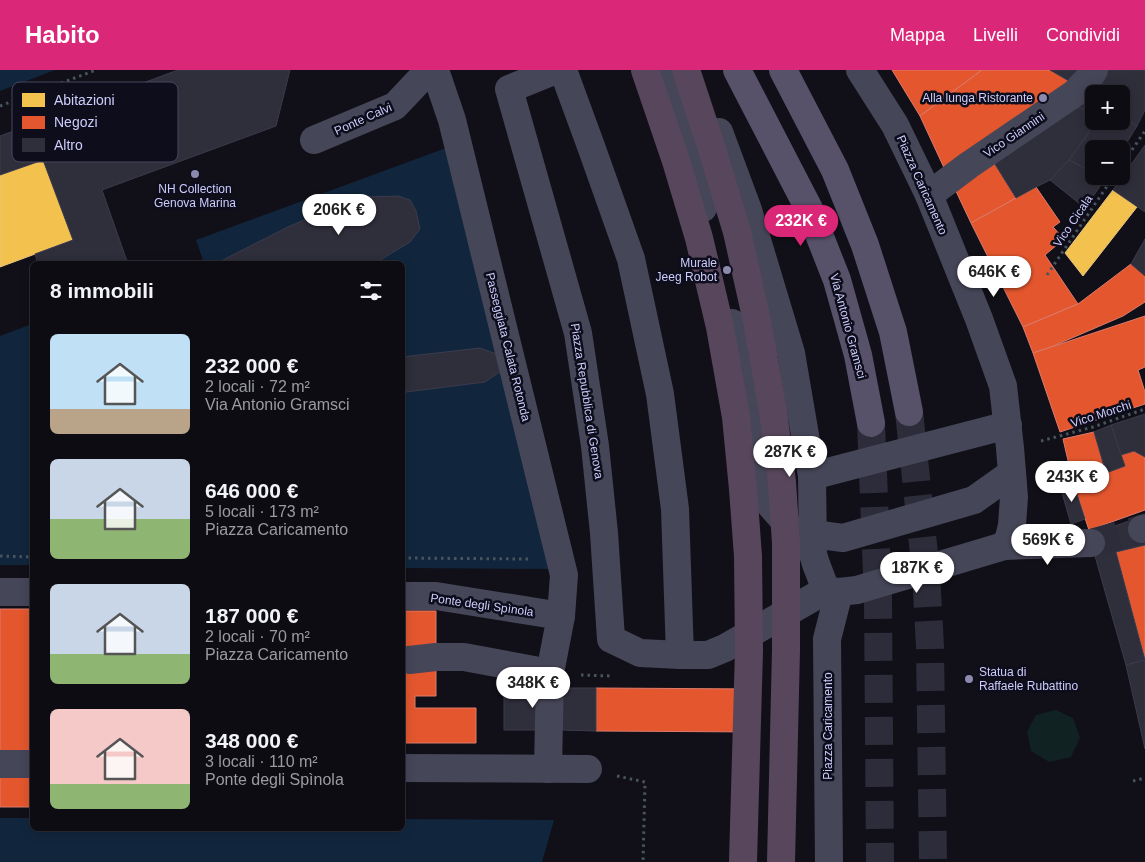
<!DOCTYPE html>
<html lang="it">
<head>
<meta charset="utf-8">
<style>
	body { margin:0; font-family:Arial,sans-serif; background:#1b1a20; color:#f1f3f6; height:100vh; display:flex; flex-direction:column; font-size:19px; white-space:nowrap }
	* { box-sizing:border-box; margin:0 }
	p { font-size:16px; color:#9a9b9f }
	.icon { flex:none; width:28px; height:28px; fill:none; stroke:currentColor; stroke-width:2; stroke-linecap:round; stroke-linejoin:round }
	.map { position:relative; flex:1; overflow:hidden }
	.sheet { position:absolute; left:30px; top:191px; width:375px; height:570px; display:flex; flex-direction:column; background:#0d0c12; border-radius:8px; box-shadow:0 2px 12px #0003,0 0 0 1px #2d2c32 }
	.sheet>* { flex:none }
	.controls { position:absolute; left:1085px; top:15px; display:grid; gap:10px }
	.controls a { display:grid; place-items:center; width:45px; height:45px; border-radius:8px; background:#0d0c12; box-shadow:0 2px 12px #0003,0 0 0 1px #2d2c32; font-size:25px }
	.price { position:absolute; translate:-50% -42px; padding:0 11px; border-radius:18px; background:#fff; color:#222; font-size:16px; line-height:32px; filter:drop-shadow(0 1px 2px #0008) }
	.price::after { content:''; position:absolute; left:50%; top:30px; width:15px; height:11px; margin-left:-8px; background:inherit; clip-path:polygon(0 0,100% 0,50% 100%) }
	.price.selected { background:#db2777; color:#fff }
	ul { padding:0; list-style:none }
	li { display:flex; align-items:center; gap:15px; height:125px; padding:0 20px }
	li span { display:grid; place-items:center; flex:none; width:140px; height:100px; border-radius:8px; color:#555 }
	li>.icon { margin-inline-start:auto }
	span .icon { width:60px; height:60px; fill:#fffc; stroke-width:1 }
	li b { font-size:21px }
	h2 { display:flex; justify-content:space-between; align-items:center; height:60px; padding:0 20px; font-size:21px }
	header { display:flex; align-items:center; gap:30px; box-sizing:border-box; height:70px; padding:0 25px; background:#db2777; color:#fff }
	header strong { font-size:24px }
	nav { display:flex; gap:28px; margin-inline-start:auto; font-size:18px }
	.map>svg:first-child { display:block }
</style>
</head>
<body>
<header>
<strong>Habito</strong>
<nav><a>Mappa</a><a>Livelli</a><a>Condividi</a></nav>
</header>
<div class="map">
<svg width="1145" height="792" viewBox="0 0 1145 792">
	<rect width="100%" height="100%" fill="#111018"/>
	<!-- green -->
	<path fill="#122" d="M1056,640l17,8 7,20 -9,19 -22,5 -18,-11 -4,-19 9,-17z"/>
	<!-- water -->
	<g fill="#11263d">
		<path d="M0,0h55l-55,21z"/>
		<path d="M446,78l111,421 -154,-1 -1,-304h-208l9,-4 -7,-20z"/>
		<path d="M32,254v241h-32v-229z"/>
		<path d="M0,748h32v11h370l1,-10 151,1 -12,42h-542z"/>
	</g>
	<!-- homes -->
	<g fill="#f2c14e" stroke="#e7c482">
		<path d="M43,90l30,80 -73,27v-92z"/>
		<path d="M1113,120l24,17 -54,69 -18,-23z"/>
	</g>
	<!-- shops -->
	<g fill="#e4572e" stroke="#dd7a6c">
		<path d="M892,0h90l-62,46z"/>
		<path d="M982,0h68l24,14 -128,88 -26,-56z"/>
		<path d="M993,91l23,37 -45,25 -17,-36z"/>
		<path d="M1036,117l24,35 -7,5 11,12 -19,16 33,49 -55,23 -52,-104z"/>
		<path d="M1131,194l14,12v26l-22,14 -72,31 -18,6 -10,-26 55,-23z"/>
		<path d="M1145,246v51l-7,3 7,22v12l-85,28 -27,-79z"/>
		<path d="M1094,362l12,41 -33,9 -10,-43z"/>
		<path d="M1134,381l11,6v53l-56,20 -16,-48 52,-16 -4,-11z"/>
		<path d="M1145,475v115l-29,-108z"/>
		<rect x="0" y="539" width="32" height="198"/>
		<path d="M402,541h34v85h-21v12h61v35h-74z"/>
		<path d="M596,618l162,1v43l-162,-1z"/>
	</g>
	<!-- building -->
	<g fill="#2f2e3b" stroke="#3c3b4c">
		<path d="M178,0h112l-14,56 -174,64 26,74h-90l-3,-10 38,-14 -30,-80 -43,15v-39z"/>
		<path d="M1050,0h35l-11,14z"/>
		<path d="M1099,0h46v40l-8,16 -16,-10v-22h-27v22l-17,-10z"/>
		<path d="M1077,36l17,10v5h3l-28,39 -19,20 -14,7 -20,11 -23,-37z"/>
		<path d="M1121,46l16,10 -16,26v-3h-27v24l-25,-13 28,-39h24z"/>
		<path d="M1145,75v67l-32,-22z"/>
		<path d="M1069,90l25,13v3h6l5,3 -20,29 -35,-28z"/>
		<path d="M398,126l12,4 6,11 4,18 -10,13 -30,18 -11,4h-154l73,-37 42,-18 35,-12z"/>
		<path d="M1145,169v37l-14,-12z"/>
		<path d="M480,278l24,9 3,10 -22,15 -79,10 -4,-24v-11z"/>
		<path d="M1145,344v43l-11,-6 -13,4 -10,-30z"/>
		<path d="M1111,355l14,41 -19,7 -12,-41z"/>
		<path d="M1073,412l12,37 -14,5 -11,-38z"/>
		<path d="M1138,448l7,22v5l-29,7 29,108 -19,5 -37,-130z"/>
		<path d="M1145,590v89l-19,-84z"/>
		<path d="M504,617l58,1v42h-58z"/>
		<path d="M562,618h34v43l-34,-1z"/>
	</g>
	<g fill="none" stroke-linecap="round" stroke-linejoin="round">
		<!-- minor-tunnel -->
		<path stroke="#2d2c3a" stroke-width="28" stroke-dasharray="28 14" stroke-linecap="butt" d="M1091,473l51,-14"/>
		<!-- major-tunnel -->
		<g stroke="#2d2c3a" stroke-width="28" stroke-dasharray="28 14" stroke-linecap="butt">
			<path d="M909,342l17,161 4,74 3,215"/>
			<path d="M871,353l7,176 2,263"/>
		</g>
		<!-- path -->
		<g stroke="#48555f" stroke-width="3" stroke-dasharray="2.5 4" stroke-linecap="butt">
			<path d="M0,36l96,-36"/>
			<path d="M1121,96l24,-35"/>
			<path d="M1047,205l67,-99"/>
			<path d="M1041,371l52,-14 52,-18"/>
			<path d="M0,486l32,1"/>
			<path d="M402,488l126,1"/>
			<path d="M581,605l31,1"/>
			<path d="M617,706l28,6 -2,80"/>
			<path d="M1133,711l12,-3"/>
		</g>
		<!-- minor -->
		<g stroke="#464659" stroke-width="28">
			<path d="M435,0l17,50 112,455 -3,41 -11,57 -2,96"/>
			<path d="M556,0l-47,19 69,244 17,113 9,87 7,106 29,14 40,2h28l17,-7 101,-58"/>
			<path d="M563,0l29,79 39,110 29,135 15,115 5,146"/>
			<path d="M671,0l-3,8 35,130"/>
			<path d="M860,0l35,55 34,70 50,124 24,67 7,62 4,49 -2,28 -3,13 -5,8"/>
			<path d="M719,62l29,78 43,143 21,123 1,78 3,10 10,26"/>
			<path d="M314,70l81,-34 34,-36"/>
			<path d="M929,125l40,-30 106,-72 14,-15 5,-8"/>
			<path d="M732,253l14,67 20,110 29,33"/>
			<path d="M812,406l196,-51"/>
			<path d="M1142,459l3,-1"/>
			<path d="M813,464l30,4 131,-38 38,-27"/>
			<path d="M826,520l13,2 18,-2 147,-44 87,-3"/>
			<path d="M0,522h32"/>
			<path d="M402,526h34l125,20"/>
			<path d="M409,590l27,-3h28l86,16"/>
			<path d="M0,694h32"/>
			<path d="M402,698l186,1"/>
			<path d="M829,792l-2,-223 12,-47"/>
		</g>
		<!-- major -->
		<g stroke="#58516a" stroke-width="28">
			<path d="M737,0l72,139 28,71 21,75 13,68"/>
			<path d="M783,0l52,100 30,75 28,87 16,80"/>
		</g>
		<!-- highway-bridge -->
		<g stroke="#58475c" stroke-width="28">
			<path d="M645,0l31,91 23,77 21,89 16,90 7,72 5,67 1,94 -6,212"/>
			<path d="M686,0l26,79 25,83 20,89 16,90 9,71 4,61v107l-5,212"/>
		</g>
	</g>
	<!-- markers -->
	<g fill="#8c8aac" stroke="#0e0d1c" stroke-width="2">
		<circle cx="1043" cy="28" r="5"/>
		<circle cx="195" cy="104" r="5"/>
		<circle cx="727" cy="200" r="5"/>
		<circle cx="969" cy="609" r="5"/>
	</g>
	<g text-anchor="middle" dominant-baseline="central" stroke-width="5" stroke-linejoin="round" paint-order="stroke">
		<!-- poi labels -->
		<g font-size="12" fill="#ceccfb" stroke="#0e0d1c" text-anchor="end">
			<text x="1033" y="28">Alla lunga Ristorante</text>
			<text x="195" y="119" text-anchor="middle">NH Collection<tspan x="195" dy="14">Genova Marina</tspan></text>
			<text x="717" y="193">Murale<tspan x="717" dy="14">Jeeg Robot</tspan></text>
			<text x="979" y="602" text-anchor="start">Statua di<tspan x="979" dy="14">Raffaele Rubattino</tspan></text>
		</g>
		<!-- street labels -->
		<g font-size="12" fill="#ceccfb" stroke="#0e0d1c">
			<text transform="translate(363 49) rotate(-24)">Ponte Calvi</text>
			<text transform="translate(1014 65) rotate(-34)">Vico Giannini</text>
			<text transform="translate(922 115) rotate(66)">Piazza Caricamento</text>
			<text transform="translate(1073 151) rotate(-56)">Vico Cicala</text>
			<text transform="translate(848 256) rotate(75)">Via Antonio Gramsci</text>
			<text transform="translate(508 277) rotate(76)">Passeggiata Calata Rotonda</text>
			<text transform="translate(587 331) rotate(81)">Piazza Repubblica di Genova</text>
			<text transform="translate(1101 344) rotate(-18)">Vico Morchi</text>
			<text transform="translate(482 535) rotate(8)">Ponte degli Spìnola</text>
			<text transform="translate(828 656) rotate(-90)">Piazza Caricamento</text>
		</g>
	</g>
	<!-- legend -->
	<rect x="12" y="12" width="166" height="80" rx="8" fill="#0e0d1c" stroke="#48465f" stroke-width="1"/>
	<rect x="22" y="23" width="23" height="14" fill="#f2c14e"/>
	<rect x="22" y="46" width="23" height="13" fill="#e4572e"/>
	<rect x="22" y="68" width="23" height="14" fill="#2f2e3b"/>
	<g font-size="14" fill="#ceccfb">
		<text x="54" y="35">Abitazioni</text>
		<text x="54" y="57">Negozi</text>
		<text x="54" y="80">Altro</text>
	</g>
</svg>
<div class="controls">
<a>+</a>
<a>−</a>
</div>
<b class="price" style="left:339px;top:166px">206K €</b>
<b class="price selected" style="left:801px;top:177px">232K €</b>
<b class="price" style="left:994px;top:228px">646K €</b>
<b class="price" style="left:790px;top:408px">287K €</b>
<b class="price" style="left:1072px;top:433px">243K €</b>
<b class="price" style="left:1048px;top:496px">569K €</b>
<b class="price" style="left:917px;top:524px">187K €</b>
<b class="price" style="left:533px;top:639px">348K €</b>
<section class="sheet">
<h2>8 immobili<svg class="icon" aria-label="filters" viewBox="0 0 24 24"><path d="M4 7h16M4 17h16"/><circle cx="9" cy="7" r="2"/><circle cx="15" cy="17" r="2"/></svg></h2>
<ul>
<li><span style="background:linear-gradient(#bfe0f5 75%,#b9a48a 0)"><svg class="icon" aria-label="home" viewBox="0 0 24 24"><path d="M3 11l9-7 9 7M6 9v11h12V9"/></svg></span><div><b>232 000 €</b><p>2 locali · 72 m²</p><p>Via Antonio Gramsci</p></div></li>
<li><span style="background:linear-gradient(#c9d6e8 60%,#8fb573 0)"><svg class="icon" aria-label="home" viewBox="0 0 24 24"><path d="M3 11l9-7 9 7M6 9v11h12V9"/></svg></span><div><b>646 000 €</b><p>5 locali · 173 m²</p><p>Piazza Caricamento</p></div></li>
<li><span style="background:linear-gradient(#c9d6e8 70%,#8fb573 0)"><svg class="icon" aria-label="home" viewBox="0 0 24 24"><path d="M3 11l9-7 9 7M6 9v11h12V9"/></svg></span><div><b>187 000 €</b><p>2 locali · 70 m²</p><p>Piazza Caricamento</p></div></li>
<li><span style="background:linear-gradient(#f6c9c9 75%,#8fb573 0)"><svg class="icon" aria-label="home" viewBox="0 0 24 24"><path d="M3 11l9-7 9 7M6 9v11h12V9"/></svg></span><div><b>348 000 €</b><p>3 locali · 110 m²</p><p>Ponte degli Spìnola</p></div></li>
</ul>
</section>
</div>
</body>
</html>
